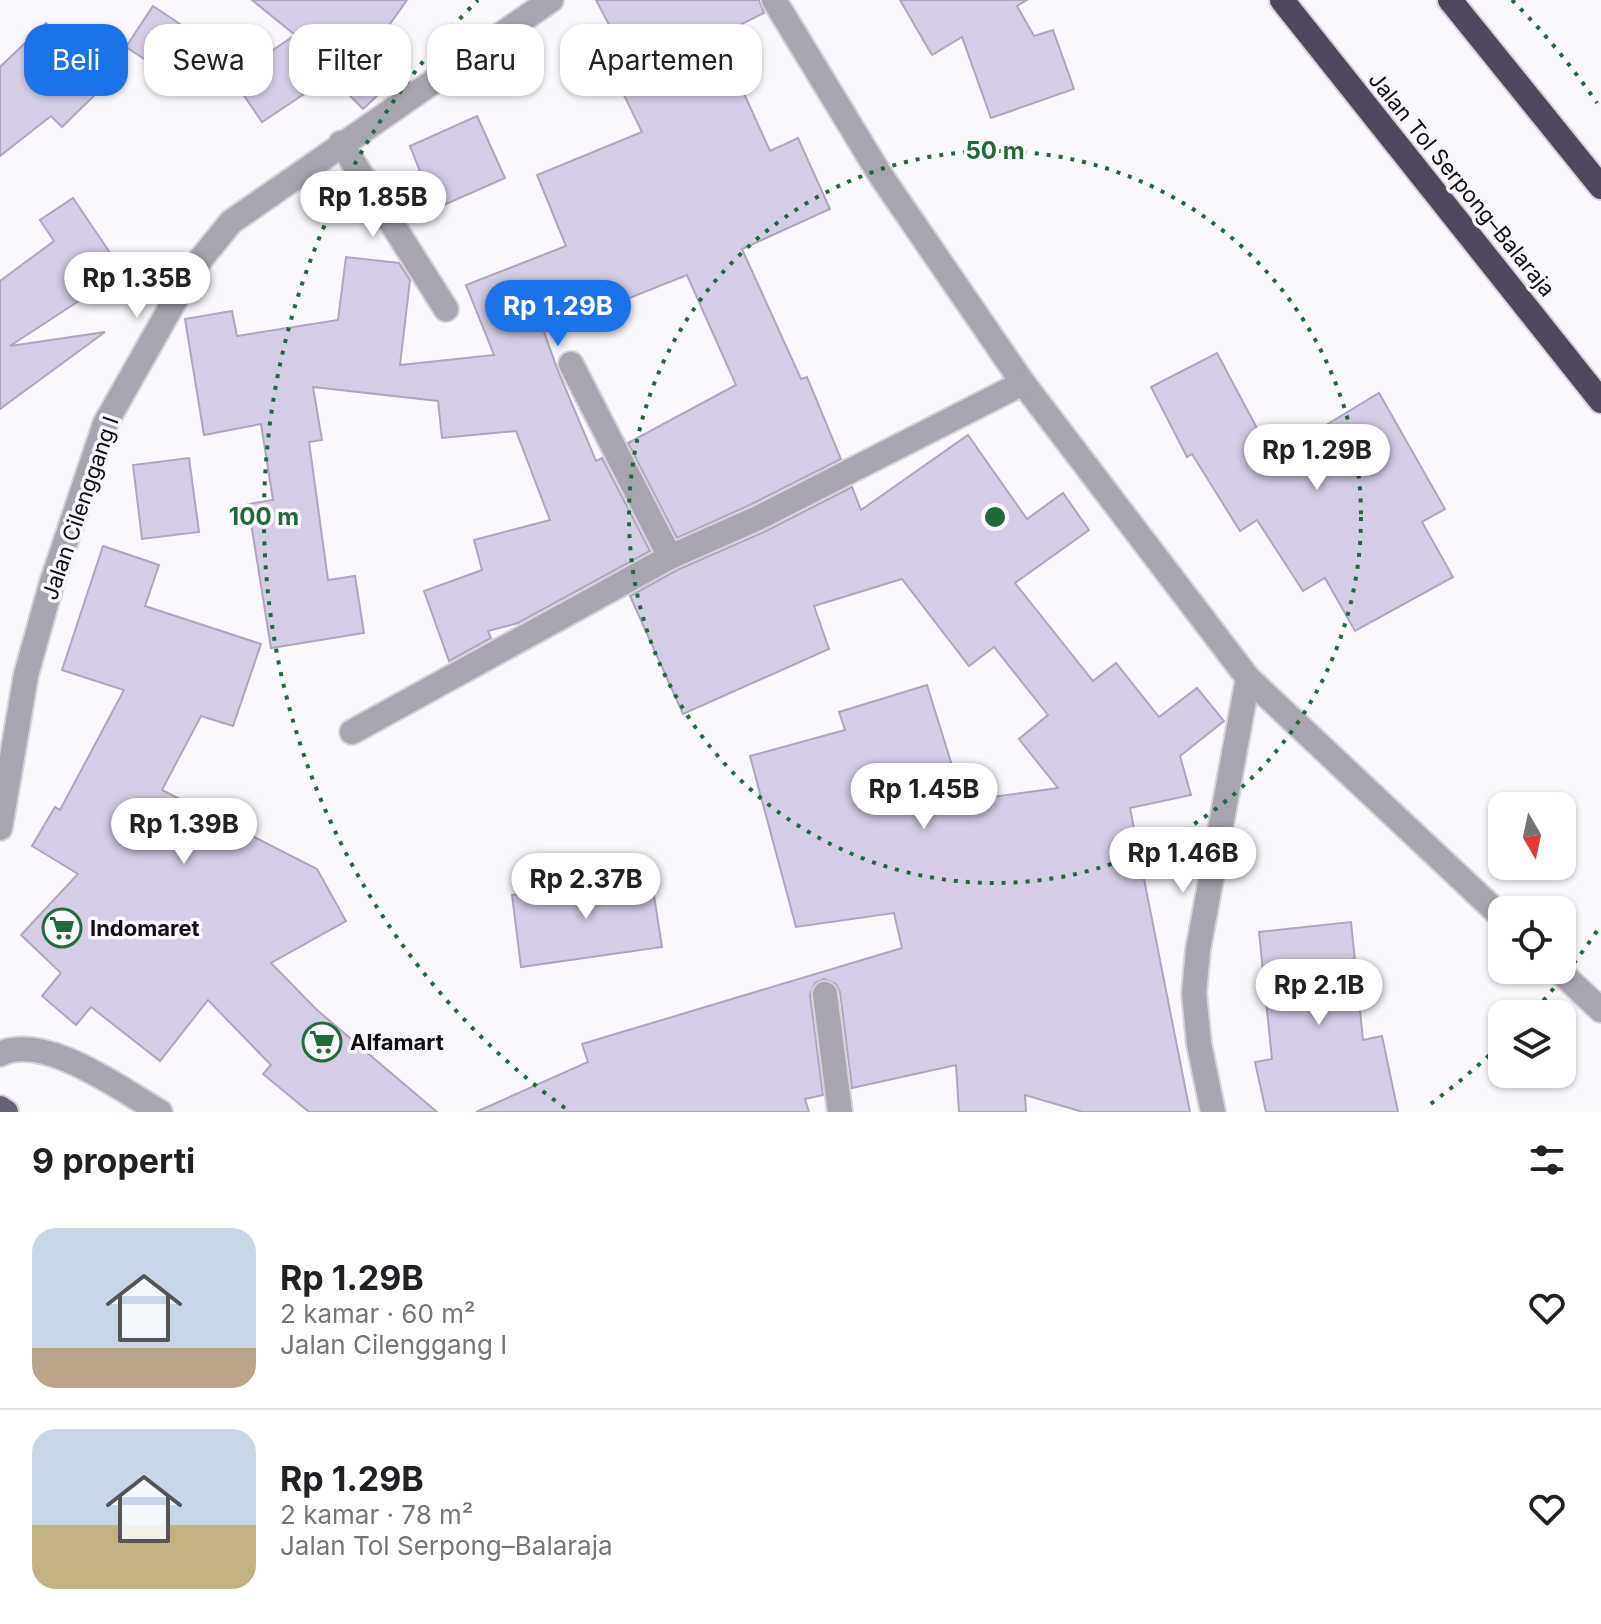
<!DOCTYPE html>
<html lang="id">
<head>
<meta charset="utf-8">
<style>
	body { margin:0; font-family:Inter,sans-serif; background:#f6f6f6; color:#202124; height:100vh; display:flex; flex-direction:column; font-size:30px; white-space:nowrap }
	* { box-sizing:border-box; margin:0 }
	p { font-size:26px; color:#757577 }
	.icon { flex:none; width:44px; height:44px; fill:none; stroke:currentColor; stroke-width:2; stroke-linecap:round; stroke-linejoin:round }
	.map { position:relative; height:1112px; overflow:hidden }
	.side { display:flex; flex-direction:column; background:#fff; flex:1 }
	.side>* { flex:none }
	.top-card { position:absolute; left:24px; top:24px; width:800px; height:72px; display:flex; gap:16px }
	.needle { width:52px; rotate:171deg }
	.tools { position:absolute; left:1488px; top:792px; display:grid; gap:16px }
	.tools a { display:grid; place-items:center; width:88px; height:88px; border-radius:16px; background:#fff; box-shadow:0 2px 6px #0004; font-size:40px }
	.price { position:absolute; translate:-50% -68px; padding:0 18px; border-radius:28px; background:#fff; color:#222; font-size:26px; line-height:52px; filter:drop-shadow(0 2px 4px #0008) }
	.price::after { content:''; position:absolute; left:50%; top:48px; width:24px; height:18px; margin-left:-12px; background:inherit; clip-path:polygon(0 0,100% 0,50% 100%) }
	.price.current { background:#1a73e8; color:#fff }
	ul { padding:0; list-style:none }
	li { display:flex; align-items:center; gap:24px; height:200px; padding:0 32px }
	li+li { border-top:2px solid #e0e0e0 }
	li span { display:grid; place-items:center; flex:none; width:224px; height:160px; border-radius:24px; color:#555 }
	li>.icon { margin-inline-start:auto }
	span .icon { width:96px; height:96px; fill:#fffc; stroke-width:1 }
	li b { font-size:34px }
	h2 { display:flex; justify-content:space-between; align-items:center; height:96px; padding:0 32px; font-size:34px }
	.tag { padding:0 28px; border-radius:24px; background:#fff; box-shadow:0 2px 6px #0004; font-size:28px; line-height:72px }
	.tag.current { background:#1a73e8; color:#fff }
	.map>svg:first-child { display:block }
</style>
</head>
<body>
<div class="map">
<svg width="1601" height="1112" viewBox="0 0 1601 1112">
	<rect width="100%" height="100%" fill="#faf8fd"/>
	<!-- building -->
	<g fill="#d5cde6" stroke="#aea6be" stroke-width="2">
		<path d="M252,0h155l-34,48 26,27 -36,34 -32,-33 -69,46 -30,-44 63,-43z"/>
		<path d="M596,0h163l5,13 -46,23 52,115 28,-13 32,71 -88,40 59,130 6,-2 34,82 -89,45 -75,34 -49,-95 108,-58 -49,-110 -143,57 14,39 38,90 6,-3 48,93 -132,72 -30,8 3,7 -42,23 -25,-70 58,-21 -8,-30 76,-20 -34,-89 -74,7 -4,-37 -125,-14 9,53 -13,2 19,138 27,-4 9,57 -93,15 -23,-144 25,-4 -12,-76 -57,11 -19,-116 47,-8 5,25 101,-16 8,-63 53,6 11,17 -10,85 94,-10 -28,-70 100,-39 -29,-71 105,-43 -43,-88 16,-8z"/>
		<path d="M900,0h127l-10,6 17,30 19,-6 21,59 -83,29 -29,-81 -30,18z"/>
		<path d="M153,6l36,24 -28,40 -35,-23z"/>
		<path d="M46,23l59,62 -43,42 -11,-11 -51,40v-89z"/>
		<path d="M477,116l28,62 -70,31 -25,-63z"/>
		<path d="M73,198l50,74 -113,74 95,-14 -105,77v-128l54,-40 -14,-21z"/>
		<path d="M1217,353l51,96 7,-4 5,8 99,-60 66,116 -23,13 31,55 -98,54 -30,-53 -22,13 -46,-71 -17,11 -48,-77 -5,3 -36,-70z"/>
		<path d="M968,435l59,84 36,-26 26,37 -74,53 78,98 23,-18 43,54 38,-29 27,33 -44,35 11,39 -61,13 60,304h-107l-58,-17 1,17h-67l-3,-47 -104,23 -12,-96 -4,-8 -12,-5 -9,4 -5,12 13,100 -18,4 4,13h-333l112,-50 -6,-18 320,-96 -8,-35 -98,14 -46,-171 95,-26 -6,-18 88,-27 36,116 95,-13 -39,-49 29,-24 -54,-68 -25,19 -67,-87 -88,27 15,43 -146,65 -53,-118 47,-26 87,-38 88,-45 9,23z"/>
		<path d="M189,458l10,74 -57,7 -9,-74z"/>
		<path d="M103,546l56,19 -14,41 116,38 -28,82 -32,-10 -39,74 155,79 29,52 -75,42 46,47 120,102h-128l-46,-38 8,-9 -63,-65 -48,61 -69,-54 -15,18 -34,-29 19,-23 -40,-38 57,-61 -46,-28 23,-39 5,3 64,-120 -62,-20z"/>
		<path d="M651,876l11,71 -141,20 -9,-72z"/>
		<path d="M1351,922l12,118 19,-4 16,76h-132l-11,-50 17,-3 -13,-127z"/>
	</g>
	<g fill="none" stroke-linecap="round" stroke-linejoin="round">
		<defs>
			<g id="minor">
				<path d="M774,0l107,176 142,207 225,295 254,239"/>
				<path d="M341,143l105,166"/>
				<path d="M571,364l99,193"/>
				<path d="M352,732l318,-175 88,-39 265,-135"/>
				<path d="M0,828l26,-153 26,-93 53,-158 87,-154 39,-48 320,-222"/>
				<path d="M1558,970l43,40"/>
				<path d="M825,994l15,118"/>
				<path d="M0,1054c44,-22 122,36 160,58"/>
				<path d="M1213,1112l-14,-68 -5,-51 4,-43 50,-272"/>
			</g>
			<path id="major" d="M0,1108l6,4"/>
			<g id="highway">
				<path d="M1282,0l319,401"/>
				<path d="M1450,0l151,187"/>
			</g>
		</defs>
		<!-- minor casing -->
		<use href="#minor" stroke="#d5d2d8" stroke-width="28"/>
		<!-- major casing -->
		<use href="#major" stroke="#d5d2d8" stroke-width="28"/>
		<!-- highway casing -->
		<use href="#highway" stroke="#d5d2d8" stroke-width="28"/>
		<!-- minor -->
		<use href="#minor" stroke="#a9a5b0" stroke-width="24"/>
		<!-- major -->
		<use href="#major" stroke="#676173" stroke-width="24"/>
		<!-- highway -->
		<use href="#highway" stroke="#50495e" stroke-width="24"/>
	</g>
	<!-- distance rings -->
	<g fill="none" stroke="#1f6b39" stroke-width="4" stroke-dasharray="4 8">
		<circle cx="995" cy="517" r="366"/>
		<path d="M1597 931A731 731 0 0 1 1534 1011M1498 1047A731 731 0 0 1 1425 1108M565 1108A731 731 0 0 1 478 0M1512 0A731 731 0 0 1 1597 103"/>
	</g>
	<!-- icons -->
	<defs>
		<symbol id="supermarket-ring" viewBox="-11 -11 22 22"><circle r="9.5" fill="#faf8fd" stroke="#1f6b39" stroke-width="1.5"/><path d="M-6-5.5h2.5l.6 2H6L4.5 2H-2.5L-4.4-4H-6ZM-1.5 3.2a1.3 1.3 0 1 0 .1 0ZM3 3.2a1.3 1.3 0 1 0 .1 0Z" fill="#1f6b39"/></symbol>
	</defs>
	<g fill-rule="evenodd">
		<use href="#supermarket-ring" x="40" y="906" width="44" height="44"/>
		<use href="#supermarket-ring" x="300" y="1020" width="44" height="44"/>
	</g>
	<g text-anchor="middle" dominant-baseline="central" stroke-width="7" stroke-linejoin="round" paint-order="stroke">
		<!-- street labels -->
		<g font-size="22" fill="#100d16" stroke="#faf8fd">
			<text transform="translate(1462 184) rotate(51)">Jalan Tol Serpong–Balaraja</text>
			<text transform="translate(80 508) rotate(-71)">Jalan Cilenggang I</text>
		</g>
		<!-- poi labels -->
		<g font-size="22" font-weight="bold" fill="#100d16" stroke="#faf8fd" text-anchor="start">
			<text x="90" y="928">Indomaret</text>
			<text x="350" y="1042">Alfamart</text>
		</g>
	</g>
	<circle cx="995" cy="517" r="12" fill="#1f6b39" stroke="#faf8fd" stroke-width="4"/>
	<g font-size="24" text-anchor="middle" font-weight="bold" fill="#1f6b39" stroke="#faf8fd" stroke-width="7" stroke-linejoin="round" paint-order="stroke">
		<text x="995" y="159">50 m</text>
		<text x="264" y="525">100 m</text>
	</g>
</svg>
<div class="tools">
<a><svg class="needle" viewBox="-14 -14 28 28"><path d="M0-13l5 13h-10z" fill="#e53935"/><path d="M0 13l5-13h-10z" fill="#757577"/></svg></a>
<a><svg class="icon" aria-label="locate" viewBox="0 0 24 24"><circle cx="12" cy="12" r="6"/><path d="M12 2v4M12 18v4M2 12h4M18 12h4"/></svg></a>
<a><svg class="icon" aria-label="layers" viewBox="0 0 24 24"><path d="M12 4l9 5-9 5-9-5zM3 14l9 5 9-5"/></svg></a>
</div>
<b class="price" style="left:373px;top:239px">Rp 1.85B</b>
<b class="price" style="left:137px;top:320px">Rp 1.35B</b>
<b class="price current" style="left:558px;top:348px">Rp 1.29B</b>
<b class="price" style="left:1317px;top:492px">Rp 1.29B</b>
<b class="price" style="left:924px;top:831px">Rp 1.45B</b>
<b class="price" style="left:184px;top:866px">Rp 1.39B</b>
<b class="price" style="left:1183px;top:895px">Rp 1.46B</b>
<b class="price" style="left:586px;top:921px">Rp 2.37B</b>
<b class="price" style="left:1319px;top:1027px">Rp 2.1B</b>
<div class="top-card">
<a class="tag current">Beli</a>
<a class="tag">Sewa</a>
<a class="tag">Filter</a>
<a class="tag">Baru</a>
<a class="tag">Apartemen</a>
</div>
</div>
<section class="side">
<h2>9 properti<svg class="icon" aria-label="filters" viewBox="0 0 24 24"><path d="M4 7h16M4 17h16"/><circle cx="9" cy="7" r="2"/><circle cx="15" cy="17" r="2"/></svg></h2>
<ul>
<li><span style="background:linear-gradient(#c9d6e8 75%,#b9a48a 0)"><svg class="icon" aria-label="home" viewBox="0 0 24 24"><path d="M3 11l9-7 9 7M6 9v11h12V9"/></svg></span><div><b>Rp 1.29B</b><p>2 kamar · 60 m²</p><p>Jalan Cilenggang I</p></div><svg class="icon" aria-label="heart" viewBox="0 0 24 24"><path d="M12 20l-8-8c-3-5 5-10 8-4 3-6 11-1 8 4z"/></svg></li>
<li><span style="background:linear-gradient(#c9d6e8 60%,#c2b280 0)"><svg class="icon" aria-label="home" viewBox="0 0 24 24"><path d="M3 11l9-7 9 7M6 9v11h12V9"/></svg></span><div><b>Rp 1.29B</b><p>2 kamar · 78 m²</p><p>Jalan Tol Serpong–Balaraja</p></div><svg class="icon" aria-label="heart" viewBox="0 0 24 24"><path d="M12 20l-8-8c-3-5 5-10 8-4 3-6 11-1 8 4z"/></svg></li>
</ul>
</section>
</body>
</html>
